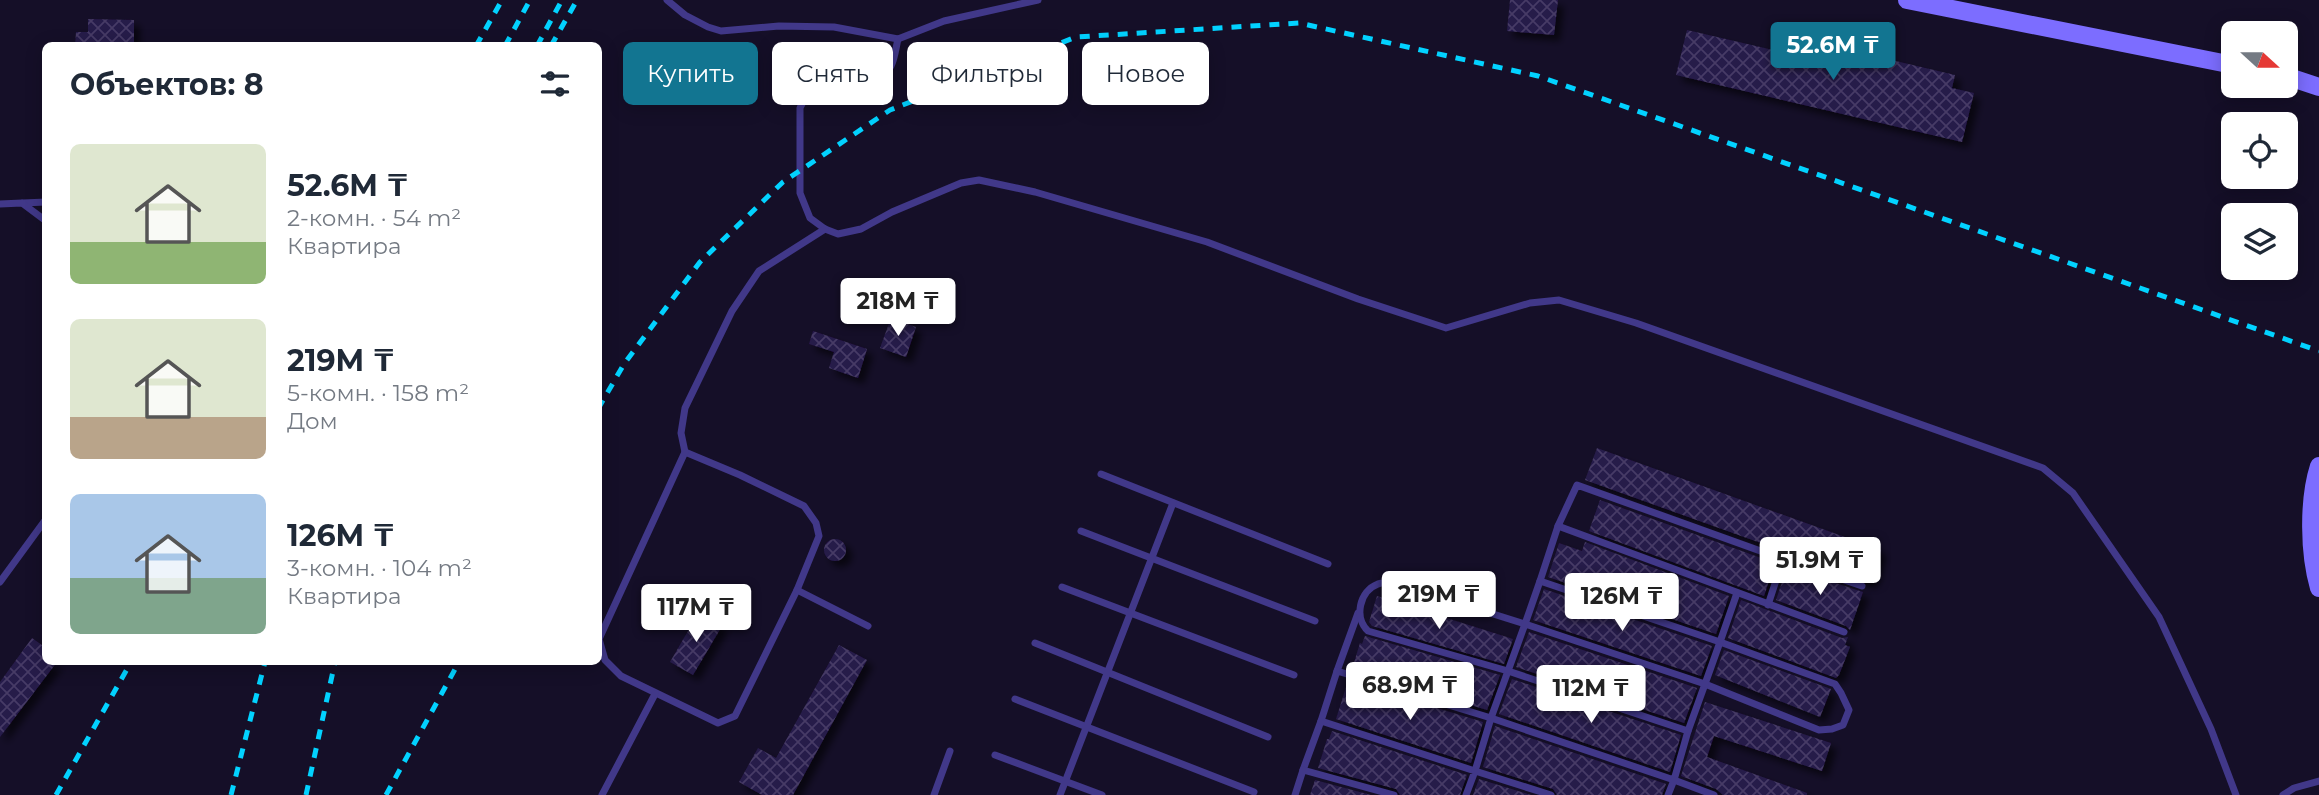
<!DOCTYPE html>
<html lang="ru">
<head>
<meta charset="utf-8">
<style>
	body { margin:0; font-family:Montserrat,sans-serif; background:#f6f6f7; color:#1f2937; height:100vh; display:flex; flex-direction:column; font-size:26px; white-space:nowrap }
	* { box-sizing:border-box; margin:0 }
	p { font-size:23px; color:#747a83 }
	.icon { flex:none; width:38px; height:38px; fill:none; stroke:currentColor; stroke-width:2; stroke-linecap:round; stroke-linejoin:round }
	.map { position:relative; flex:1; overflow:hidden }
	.details { position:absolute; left:42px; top:42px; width:560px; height:623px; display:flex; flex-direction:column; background:#fff; border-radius:10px; box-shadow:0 4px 18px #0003 }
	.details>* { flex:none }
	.top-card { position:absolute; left:623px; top:42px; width:665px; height:63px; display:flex; gap:14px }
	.needle { width:46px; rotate:111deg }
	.buttons { position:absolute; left:2221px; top:21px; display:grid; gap:14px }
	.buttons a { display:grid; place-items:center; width:77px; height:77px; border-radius:10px; background:#fff; box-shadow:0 4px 18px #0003; font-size:35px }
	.price { position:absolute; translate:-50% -60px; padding:0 16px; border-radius:7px; background:#fff; color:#222; font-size:23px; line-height:46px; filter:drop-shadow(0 2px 4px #0008) }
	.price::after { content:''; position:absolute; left:50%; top:42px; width:21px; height:16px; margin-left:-10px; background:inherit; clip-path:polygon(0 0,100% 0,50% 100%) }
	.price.current { background:#127591; color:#fff }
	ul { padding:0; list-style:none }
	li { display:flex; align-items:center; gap:21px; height:175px; padding:0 28px }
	li span { display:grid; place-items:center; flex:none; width:196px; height:140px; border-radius:10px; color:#555 }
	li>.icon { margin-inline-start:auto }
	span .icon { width:84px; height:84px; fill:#fffc; stroke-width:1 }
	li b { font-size:30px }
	h2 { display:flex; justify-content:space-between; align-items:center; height:84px; padding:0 28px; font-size:30px }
	.tag { padding:0 24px; border-radius:10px; background:#fff; box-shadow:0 4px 18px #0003; font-size:24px; line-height:63px }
	.tag.current { background:#127591; color:#fff }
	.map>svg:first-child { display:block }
</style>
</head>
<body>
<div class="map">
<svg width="2319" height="795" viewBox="0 0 2319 795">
	<defs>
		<pattern id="building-cross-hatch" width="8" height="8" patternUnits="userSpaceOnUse" patternTransform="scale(1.75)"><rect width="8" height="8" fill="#271a4a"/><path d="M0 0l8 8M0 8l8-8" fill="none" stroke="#463b65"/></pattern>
		<filter id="shadow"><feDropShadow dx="6" dy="6" stdDeviation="3.5" flood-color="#0009"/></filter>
	</defs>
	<rect width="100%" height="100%" fill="#150f28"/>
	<!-- building -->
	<g fill="url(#building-cross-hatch)" filter="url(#shadow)">
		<path d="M1510,0h48l-4,35 -47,-4z"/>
		<path d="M88,19l46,1v26h-59l1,-14h12z"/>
		<path d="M1687,30l99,23 4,-17 165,39 -3,13 22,5 -12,49 -286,-67z"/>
		<path d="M891,318l25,9 -10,30 -26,-9z"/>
		<path d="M813,331l54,18 -9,29 -29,-10 5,-16 -25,-8z"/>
		<path d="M1597,448l284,102 -11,32 -285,-102z"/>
		<path d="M1600,500l175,63 -11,33 -175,-65z"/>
		<circle cx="835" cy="550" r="11"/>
		<path d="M1585,542l144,54 -13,38 -168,-57 11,-34 23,8z"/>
		<path d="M1787,567l76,25 -13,38 -4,-4 -70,-26z"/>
		<path d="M1544,589l168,57 -11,30 -168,-56z"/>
		<path d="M1377,596l136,43 -9,25 -132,-38 -3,-4z"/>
		<path d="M1741,600l101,38 6,-1 -3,8 5,2 -11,28 -3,3 -108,-40z"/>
		<path d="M699,612l23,14 -29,49 -23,-13z"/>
		<path d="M1529,632l168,56 -13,35 -168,-56z"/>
		<path d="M1365,636l135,39 -13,35 -135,-41 8,-26 2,1z"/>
		<path d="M32,638l14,10v14h11l-57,75v-55z"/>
		<path d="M839,645l28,15 -74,135h-31l-23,-13 19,-34 18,10z"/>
		<path d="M1724,650l107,39 -11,28 -105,-42z"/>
		<path d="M1512,679l169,56 -11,37 -171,-58z"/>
		<path d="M1348,681l135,41 -12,41 -135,-44z"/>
		<path d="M1705,702l126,41 -9,28 -108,-35 -7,21 100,36v2h-84l-7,-6 -35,-13z"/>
		<path d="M1495,726l171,58 -4,11h-105l-4,-6 -70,-22z"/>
		<path d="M1332,731l135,44 -7,20h-60l-4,-6 -78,-21 9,-29h2z"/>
		<path d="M1479,779l52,16h-58z"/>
		<path d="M1315,780l56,15h-61z"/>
	</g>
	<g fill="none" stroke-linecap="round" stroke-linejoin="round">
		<!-- service -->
		<g stroke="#413889" stroke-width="7">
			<path d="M667,0l18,15 23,12 13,4 58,-5 55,1 64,12 46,-18 94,-21"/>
			<path d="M898,39c-2,8 -3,19 -7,27 -23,44 -71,-5 -91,42v85l10,25 15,11 13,5 23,-5 31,-17 69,-29 18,-3 56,12 172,50 151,57 88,29 84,-25 29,-3 77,23 407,145 30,25 86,124 52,112 25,66"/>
			<path d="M873,68l10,9"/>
			<path d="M23,203l23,-1"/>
			<path d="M0,204l22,-1 24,18"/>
			<path d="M685,452l55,23 64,31 12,17 3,13 -22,54 -62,126 -17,7 -97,-47 -16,-16 -6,-21z"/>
			<path d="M685,452l-4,-19 4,-25 47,-97 27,-40 66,-42"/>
			<path d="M1101,474l227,90"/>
			<path d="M1558,526l286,106"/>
			<path d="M1081,531l234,90"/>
			<path d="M1783,559l79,27"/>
			<path d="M0,582l46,-63"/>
			<path d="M1062,587l232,88"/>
			<path d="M797,590l71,36"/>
			<path d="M1035,643l233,94"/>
			<path d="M1337,671l21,-58"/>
			<path d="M1015,699l239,93"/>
			<path d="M1688,731l17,-47 114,46 13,-1 11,-4 6,-15 -8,-17 -6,-9 -115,-42 17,-49"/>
			<path d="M995,755l107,40"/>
			<path d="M1303,770l18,-49"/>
			<path d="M602,795l53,-101"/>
			<path d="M934,795l16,-44"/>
			<path d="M1060,795l113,-292"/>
			<path d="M1295,795l8,-25 91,25"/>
			<path d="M1466,795l9,-24 -154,-50 16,-50 154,47 17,-47 -140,-40c-14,-13 -9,-40 10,-47 6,-3 16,0 23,1l124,39 15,-43"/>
			<path d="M1551,795l-76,-24 16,-53 183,62 14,-49 -180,-60 17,-47 180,60 15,-42 -180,-61 18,-55 19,-41 206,74 -15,46"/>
			<path d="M1668,795l6,-15 40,15"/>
			<path d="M2283,795l11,-7 25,-7"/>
		</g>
		<!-- secondary -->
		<g stroke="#7c6dff" stroke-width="18">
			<path d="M1907,0l326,65"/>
			<path d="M2286,76l33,11"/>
			<path d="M2319,466c-11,34 -10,88 0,122"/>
		</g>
		<!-- rail -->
		<g stroke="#02d2ff" stroke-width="5" stroke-dasharray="10 9" stroke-linecap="butt">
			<path d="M476,46l26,-46"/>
			<path d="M505,46l25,-46"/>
			<path d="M537,46l25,-46"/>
			<path d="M551,46l26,-46"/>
			<path d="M598,409l26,-45 76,-102 83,-80 107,-72 186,-73 223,-14 239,53 781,275"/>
			<path d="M56,795l75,-133"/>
			<path d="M231,795l34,-133"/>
			<path d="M306,795l29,-133"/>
			<path d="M386,795l73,-133"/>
		</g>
	</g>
</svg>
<div class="buttons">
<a><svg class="needle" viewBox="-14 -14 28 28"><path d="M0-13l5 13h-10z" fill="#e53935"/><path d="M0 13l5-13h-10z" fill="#747a83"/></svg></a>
<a><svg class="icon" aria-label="locate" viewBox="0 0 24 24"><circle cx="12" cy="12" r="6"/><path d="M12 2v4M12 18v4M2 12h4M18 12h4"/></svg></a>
<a><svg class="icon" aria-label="layers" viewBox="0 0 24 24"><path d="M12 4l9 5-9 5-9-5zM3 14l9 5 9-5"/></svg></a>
</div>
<b class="price current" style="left:1833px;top:82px">52.6M ₸</b>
<b class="price" style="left:898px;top:338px">218M ₸</b>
<b class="price" style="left:1820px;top:597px">51.9M ₸</b>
<b class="price" style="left:1439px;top:631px">219M ₸</b>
<b class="price" style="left:1622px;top:633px">126M ₸</b>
<b class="price" style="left:696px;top:644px">117M ₸</b>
<b class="price" style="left:1410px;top:722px">68.9M ₸</b>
<b class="price" style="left:1591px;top:725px">112M ₸</b>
<div class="top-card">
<a class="tag current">Купить</a>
<a class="tag">Снять</a>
<a class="tag">Фильтры</a>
<a class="tag">Новое</a>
</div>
<section class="details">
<h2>Объектов: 8<svg class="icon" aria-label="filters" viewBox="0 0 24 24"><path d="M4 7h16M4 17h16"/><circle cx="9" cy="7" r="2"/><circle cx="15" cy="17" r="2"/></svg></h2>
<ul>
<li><span style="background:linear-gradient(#dfe7d0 70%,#8fb573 0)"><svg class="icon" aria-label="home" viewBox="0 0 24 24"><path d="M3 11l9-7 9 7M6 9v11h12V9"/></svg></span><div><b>52.6M ₸</b><p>2-комн. · 54 m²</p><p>Квартира</p></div></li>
<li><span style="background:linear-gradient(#dfe7d0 70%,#b9a48a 0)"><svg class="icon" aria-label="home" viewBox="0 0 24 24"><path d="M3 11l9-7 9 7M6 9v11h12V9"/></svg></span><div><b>219M ₸</b><p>5-комн. · 158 m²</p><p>Дом</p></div></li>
<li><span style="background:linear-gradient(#a9c7e8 60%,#7fa58c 0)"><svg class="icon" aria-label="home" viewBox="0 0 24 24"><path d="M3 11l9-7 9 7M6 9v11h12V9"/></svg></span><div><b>126M ₸</b><p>3-комн. · 104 m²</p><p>Квартира</p></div></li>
</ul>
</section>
</div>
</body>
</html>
